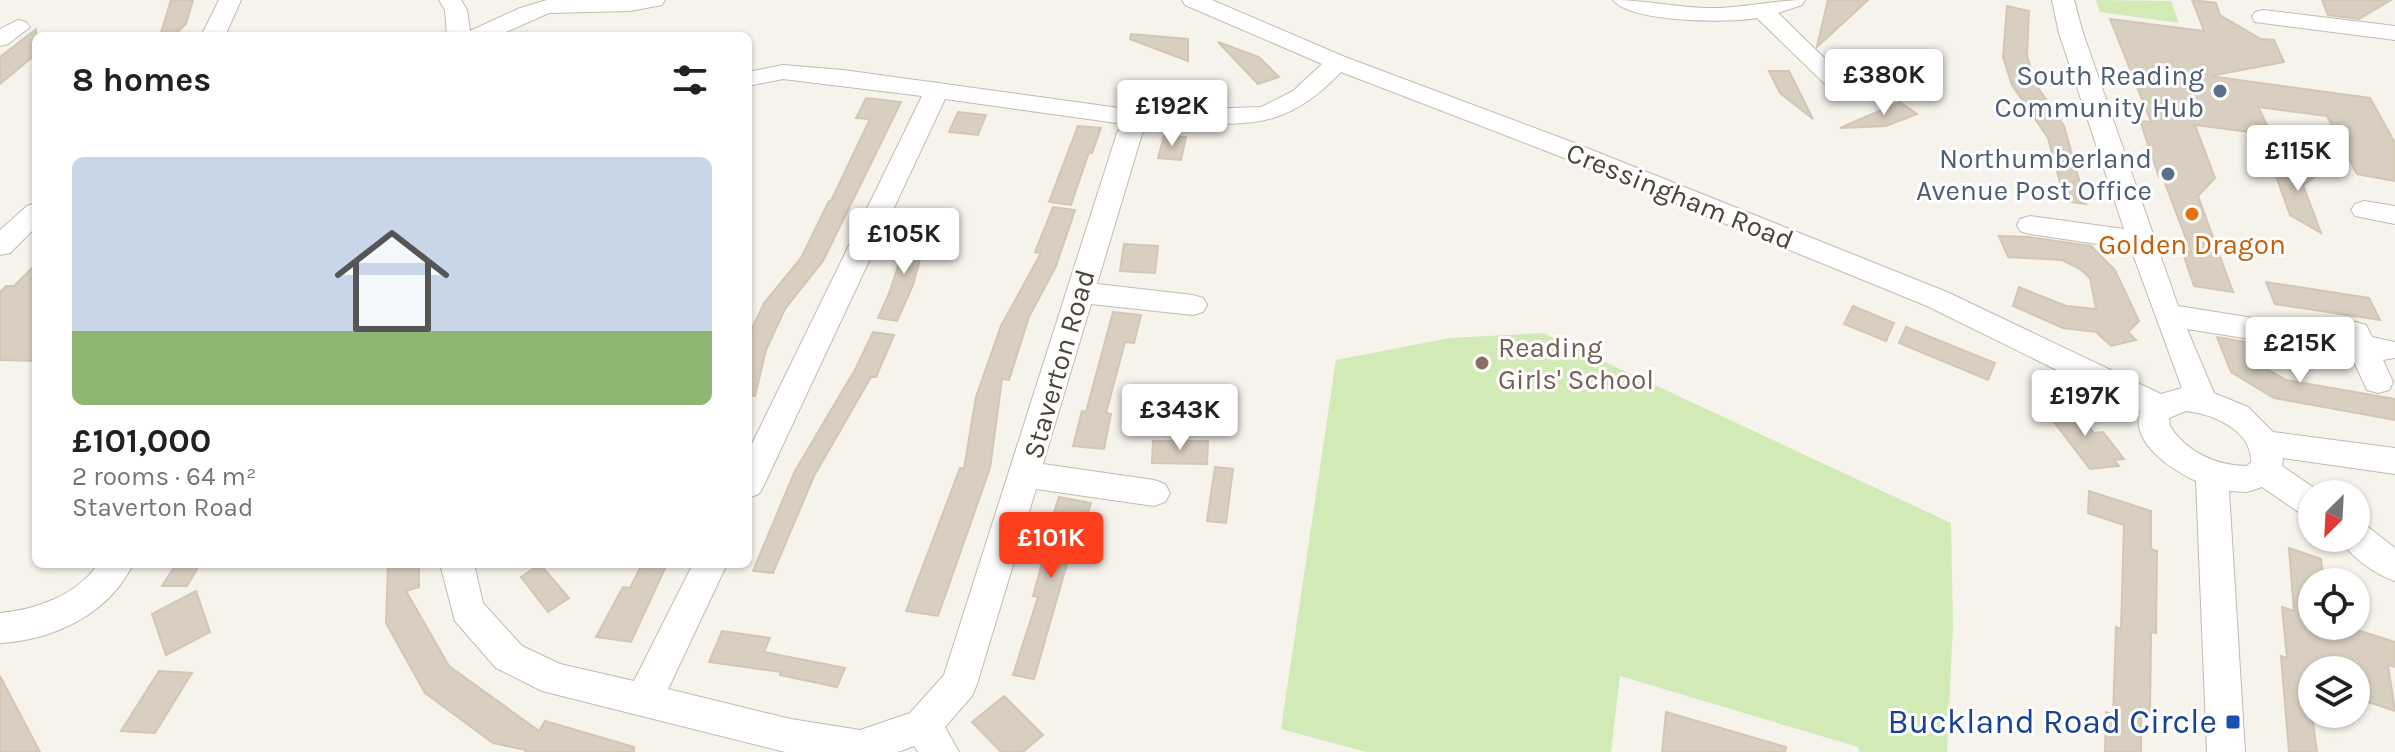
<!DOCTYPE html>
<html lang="en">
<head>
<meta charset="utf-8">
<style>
	body { margin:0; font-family:Karla,sans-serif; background:#f6f6f6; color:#202124; height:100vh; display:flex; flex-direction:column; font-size:30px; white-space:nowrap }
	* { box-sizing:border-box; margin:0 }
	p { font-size:26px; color:#757577 }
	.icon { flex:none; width:44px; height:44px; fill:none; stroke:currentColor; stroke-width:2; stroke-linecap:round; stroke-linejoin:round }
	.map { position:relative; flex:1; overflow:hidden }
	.details { position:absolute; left:32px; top:32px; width:720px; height:536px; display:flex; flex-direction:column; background:#fff; border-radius:12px; box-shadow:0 2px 6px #0004 }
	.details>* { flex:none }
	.needle { width:52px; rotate:204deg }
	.controls { position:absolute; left:2298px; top:480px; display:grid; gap:16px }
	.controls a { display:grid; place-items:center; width:72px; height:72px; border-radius:50%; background:#fff; box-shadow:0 2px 6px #0004; font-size:40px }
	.price { position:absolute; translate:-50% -68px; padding:0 18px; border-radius:8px; background:#fff; color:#222; font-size:26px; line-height:52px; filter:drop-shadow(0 2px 4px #0008) }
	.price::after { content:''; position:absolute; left:50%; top:48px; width:24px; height:18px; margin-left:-12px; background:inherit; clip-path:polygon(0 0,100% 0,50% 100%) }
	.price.selected { background:#fc3f1d; color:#fff }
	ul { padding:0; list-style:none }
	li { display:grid; align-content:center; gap:16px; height:424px; padding:0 40px }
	li span { display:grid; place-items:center; height:248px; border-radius:12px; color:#555 }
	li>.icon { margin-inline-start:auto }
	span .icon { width:144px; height:144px; fill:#fffc; stroke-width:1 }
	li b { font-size:34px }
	h2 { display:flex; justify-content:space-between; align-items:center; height:96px; padding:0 40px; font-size:34px }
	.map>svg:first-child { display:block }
</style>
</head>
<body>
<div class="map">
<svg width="2395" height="752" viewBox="0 0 2395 752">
	<rect width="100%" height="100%" fill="#f6f3ec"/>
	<!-- green -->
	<g fill="#d2eab5">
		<path d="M2096,0l75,1 8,22 -79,-11z"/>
		<path d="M1543,333l408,190 2,103 -6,126h-88l-1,-5 -238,-71 -9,76h-245l-85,-23 55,-369 114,-22z"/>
	</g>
	<!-- building -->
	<g fill="#d8cfc1" stroke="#d3c7b4" stroke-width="2">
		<path d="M171,0h22l-7,24 -13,12h-13z"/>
		<path d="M1828,0h40l-51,47v-1z"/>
		<path d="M2192,0l24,3 4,12 41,24 13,1 10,22 -74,14 160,22 25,45v38l-38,-7 -30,-58 -69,-9 14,28 -77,-10 20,53 -17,18 35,96 -39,-6 -12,-36 9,2 -28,-74 -4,-1 -19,-56 11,1 -41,-103 94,12z"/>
		<path d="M2322,0h69l-32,19 -31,-4z"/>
		<path d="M2007,6l22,5 -2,45 10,30 27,40 22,78 -21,-3 -17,-63 -36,-53 -9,-28z"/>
		<path d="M36,29v25l-36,30v-27z"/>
		<path d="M1131,34l57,5v22l-58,-22z"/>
		<path d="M1218,42l41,15 20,20 -21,7z"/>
		<path d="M1769,71h20l24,48 -33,-26z"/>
		<path d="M866,98l35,4 -78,159 -38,48 -19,41 -11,46 -7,-1v-58l16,-34 37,-45 28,-57h2l39,-82 -14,-1z"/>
		<path d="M1900,102l17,12 -31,12 -46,2z"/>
		<path d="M958,112l28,3 -8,20 -29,-3z"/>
		<path d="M1078,126l23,2 -9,25 -3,-1 -18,53 -22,-3z"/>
		<path d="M1164,136l22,1 -5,23 -23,-2z"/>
		<path d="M2299,161l22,12 -18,12 18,48 -31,-18 -14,-39z"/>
		<path d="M1053,207l22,3 -19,56 -27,51 -20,63 -7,-1 -12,89 -52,148 -32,-5 54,-143 4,1 12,-72 25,-71 40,-73 -6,-1z"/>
		<path d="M910,229l17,5 -14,51 -16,36 -19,-3 12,-27z"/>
		<path d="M1999,236l30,1 62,9 24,24 24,51 -11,11 8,8 -25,6 -15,-14 -33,-4 -50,-22 6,-19 47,19 30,3 -6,-31 -10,-9 -18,-9 -54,-3z"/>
		<path d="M1124,244l34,2 -3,27 -35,-2z"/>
		<path d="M36,264v97l-36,-1v-68l6,-6h8z"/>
		<path d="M2266,282l103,16 11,22 -105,-16z"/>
		<path d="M1853,306l41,17 -8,18 -42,-17z"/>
		<path d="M1113,312l28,3 -7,28 -9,-1 -19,71 5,1 -7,35 -31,-3 9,-35 4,1z"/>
		<path d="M1906,327l89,36 -7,17 -89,-37z"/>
		<path d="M873,332l21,3 -18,42h-5l-57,99 -41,97 -20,-2 42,-100 61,-103z"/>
		<path d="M2217,337l33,6 12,23 24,14 109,19v21l-121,-22 -43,-26z"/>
		<path d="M2072,405l22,28 9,-1 21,27 -10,1 5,6 -29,3 -46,-60z"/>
		<path d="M1153,441h55l-1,23 -55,-1z"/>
		<path d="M1215,467l18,2 -7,54 -19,-2z"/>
		<path d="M2089,491l62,20v38l6,2 -1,82 -5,-1 -1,81 -9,-3v42h-36l1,-40 7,3 3,-88 5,2 3,-104 -36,-12z"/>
		<path d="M1059,497l32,6 -12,37 -5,-1 -40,140 -21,-4 25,-78 -5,-1 17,-62h-3z"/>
		<path d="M2289,548l32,11 3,23h-12v44h33l50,16v25l-7,-2 7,46 -39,-13v-28h-44v45l5,37h-28l-8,-96 6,2 -5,-51 12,4z"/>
		<path d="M176,564h24l-13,22h-25z"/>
		<path d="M388,564h31v23l-13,4 43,75 90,65 6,-10 89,26v5h-109l1,-2 -33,-7 -68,-50 -39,-70z"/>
		<path d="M540,564l29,34 -21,14 -27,-35z"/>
		<path d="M642,564h25l-36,78 -35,-5 27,-50 7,1z"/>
		<path d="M196,591l14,41 -44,23 -14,-41z"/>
		<path d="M722,631l48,7 -6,14 81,16 -8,19 -57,-12 1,-3 -72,-10z"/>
		<path d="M159,671l33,2 -37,60 -34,-2z"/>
		<path d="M0,676l40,76h-40z"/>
		<path d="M1004,696l39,39 -20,17h-22l-29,-30z"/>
		<path d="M1666,712l120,35 -1,5h-123z"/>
	</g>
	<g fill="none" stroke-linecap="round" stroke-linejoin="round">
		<defs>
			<g id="minor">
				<path d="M219,0h22l-16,36h-24z"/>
				<path d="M439,0h22l6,10 3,21 50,-23 27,-8h118l-3,5 -32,6 -81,2 -52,23h-50l-2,-26z"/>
				<path d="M1182,0h30l133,57 227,85 375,150 214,102 21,-6 -51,-139 -101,-15 -10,-3 -3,-6 3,-6 10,-3 94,13 -65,-196 -7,-33h22l9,33 95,273 164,26 4,-7 10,-3 10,3 6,12 23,5v16l-12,2 10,22 -4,8 -11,3 -11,-3 -16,-35 -164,-26 27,64 34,14 25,25 122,16v26l-112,-16 -1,8 41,28h-11v23l-12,-4 -38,-26 -15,5 -18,-1 16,261h-38l-11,-271c-24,-11 -66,-38 -56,-70l-213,-105 -373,-152 -213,-82c-62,65 -99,49 -180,52l-12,2 -7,8 -45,150 96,11 10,3 4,7 -4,7 -10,3 -102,-11 -48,160 111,16 11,4 5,9 -5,9 -11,4 -118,-17 -59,195 -5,12 -27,31 14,25h-41l-4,-6 -16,6h-113l-243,-61 -46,-23 -41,-47 -15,-57h34l9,39 39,43 38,18 74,17 59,-117h34l-59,125 123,30 69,11 50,-17 34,-38 173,-542 7,-9 -179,-25 -181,386 -5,9 -11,4v-46l174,-356 -139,-17 -35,7v-14l35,-7 60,5 298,41 120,-4 32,-16 29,-27 -137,-59zM2186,411c27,3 66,19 65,51l-4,4c-30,0 -61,-14 -77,-40l-1,-8z"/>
				<path d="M1613,0c33,0 66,8 99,8 32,0 62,-8 93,-8l-3,5 -24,8 72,70 -3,5h-18l-72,-70c-28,5 -126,5 -144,-18z"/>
				<path d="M2263,10l132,16v14l-140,-18 -3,-5 3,-5z"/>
				<path d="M18,20l8,2 4,5 -22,17 -8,2v-17z"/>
				<path d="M2364,201l31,5v18l-40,-8 -4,-6 4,-6z"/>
				<path d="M36,203v24l-26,26 -10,2v-25l27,-24z"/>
				<path d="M2356,523l12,4 27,21v33c-19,-6 -46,-25 -55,-43h16z"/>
				<path d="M98,564h35c-24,50 -79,76 -133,79v-30c36,-3 77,-18 98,-49z"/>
			</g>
		</defs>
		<!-- minor casing -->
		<use href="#minor" stroke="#c2bbae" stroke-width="2"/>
		<!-- minor -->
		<use href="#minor" fill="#fff" fill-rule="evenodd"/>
	</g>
	<!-- markers -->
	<g fill="#5c6f8a" stroke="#fff" stroke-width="3">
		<circle cx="2220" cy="91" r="8"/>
		<circle cx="2168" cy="174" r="8"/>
	</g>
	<circle fill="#e8710a" stroke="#fff" stroke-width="3" cx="2192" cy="214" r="8"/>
	<circle fill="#8d6e63" stroke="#fff" stroke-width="3" cx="1482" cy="363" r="8"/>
	<rect fill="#1a4fb4" stroke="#fff" stroke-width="3" x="2225" y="714" width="16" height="16" rx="4"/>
	<g text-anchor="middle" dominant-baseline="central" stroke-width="6" stroke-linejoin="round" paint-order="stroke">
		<!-- service labels -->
		<g font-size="28" fill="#4e5e75" stroke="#fff" text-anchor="end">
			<text x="2204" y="75">South Reading<tspan x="2204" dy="32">Community Hub</tspan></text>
			<text x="2152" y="158">Northumberland<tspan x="2152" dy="32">Avenue Post Office</tspan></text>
		</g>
		<!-- street labels -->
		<g font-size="28" fill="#4b4439" stroke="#fff">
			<text transform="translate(1680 196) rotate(22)">Cressingham Road</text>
			<text transform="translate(1059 364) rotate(-74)">Staverton Road</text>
		</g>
		<!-- food labels -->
		<g font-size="28" fill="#c56008" stroke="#fff">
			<text x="2192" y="244">Golden Dragon</text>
		</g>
		<!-- education labels -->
		<g font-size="28" fill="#785e54" stroke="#fff" text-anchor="start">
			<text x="1498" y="347">Reading<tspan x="1498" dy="32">Girls' School</tspan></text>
		</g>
		<!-- near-transit labels -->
		<g font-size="34" fill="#164399" stroke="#fff" text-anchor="end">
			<text x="2217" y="722">Buckland Road Circle</text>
		</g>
	</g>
</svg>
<div class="controls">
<a><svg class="needle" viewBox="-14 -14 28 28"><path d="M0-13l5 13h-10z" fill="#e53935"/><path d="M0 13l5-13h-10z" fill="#757577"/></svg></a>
<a><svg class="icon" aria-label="locate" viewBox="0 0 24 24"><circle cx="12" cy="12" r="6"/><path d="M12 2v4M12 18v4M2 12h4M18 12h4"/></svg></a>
<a><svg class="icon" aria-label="layers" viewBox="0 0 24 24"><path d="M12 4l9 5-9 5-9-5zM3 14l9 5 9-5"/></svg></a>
</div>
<b class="price" style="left:1884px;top:117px">£380K</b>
<b class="price" style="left:1172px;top:148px">£192K</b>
<b class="price" style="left:2298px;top:193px">£115K</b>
<b class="price" style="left:904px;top:276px">£105K</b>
<b class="price" style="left:2300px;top:385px">£215K</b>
<b class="price" style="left:2085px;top:438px">£197K</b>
<b class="price" style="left:1180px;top:452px">£343K</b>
<b class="price selected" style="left:1051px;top:580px">£101K</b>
<section class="details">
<h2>8 homes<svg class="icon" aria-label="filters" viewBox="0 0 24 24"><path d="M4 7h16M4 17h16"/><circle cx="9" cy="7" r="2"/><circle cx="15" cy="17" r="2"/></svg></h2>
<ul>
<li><span style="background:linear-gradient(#c9d6e8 70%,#8fb573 0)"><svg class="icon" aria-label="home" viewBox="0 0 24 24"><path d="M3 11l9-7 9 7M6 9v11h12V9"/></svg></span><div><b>£101,000</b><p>2 rooms · 64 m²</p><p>Staverton Road</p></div></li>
</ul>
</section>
</div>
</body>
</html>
